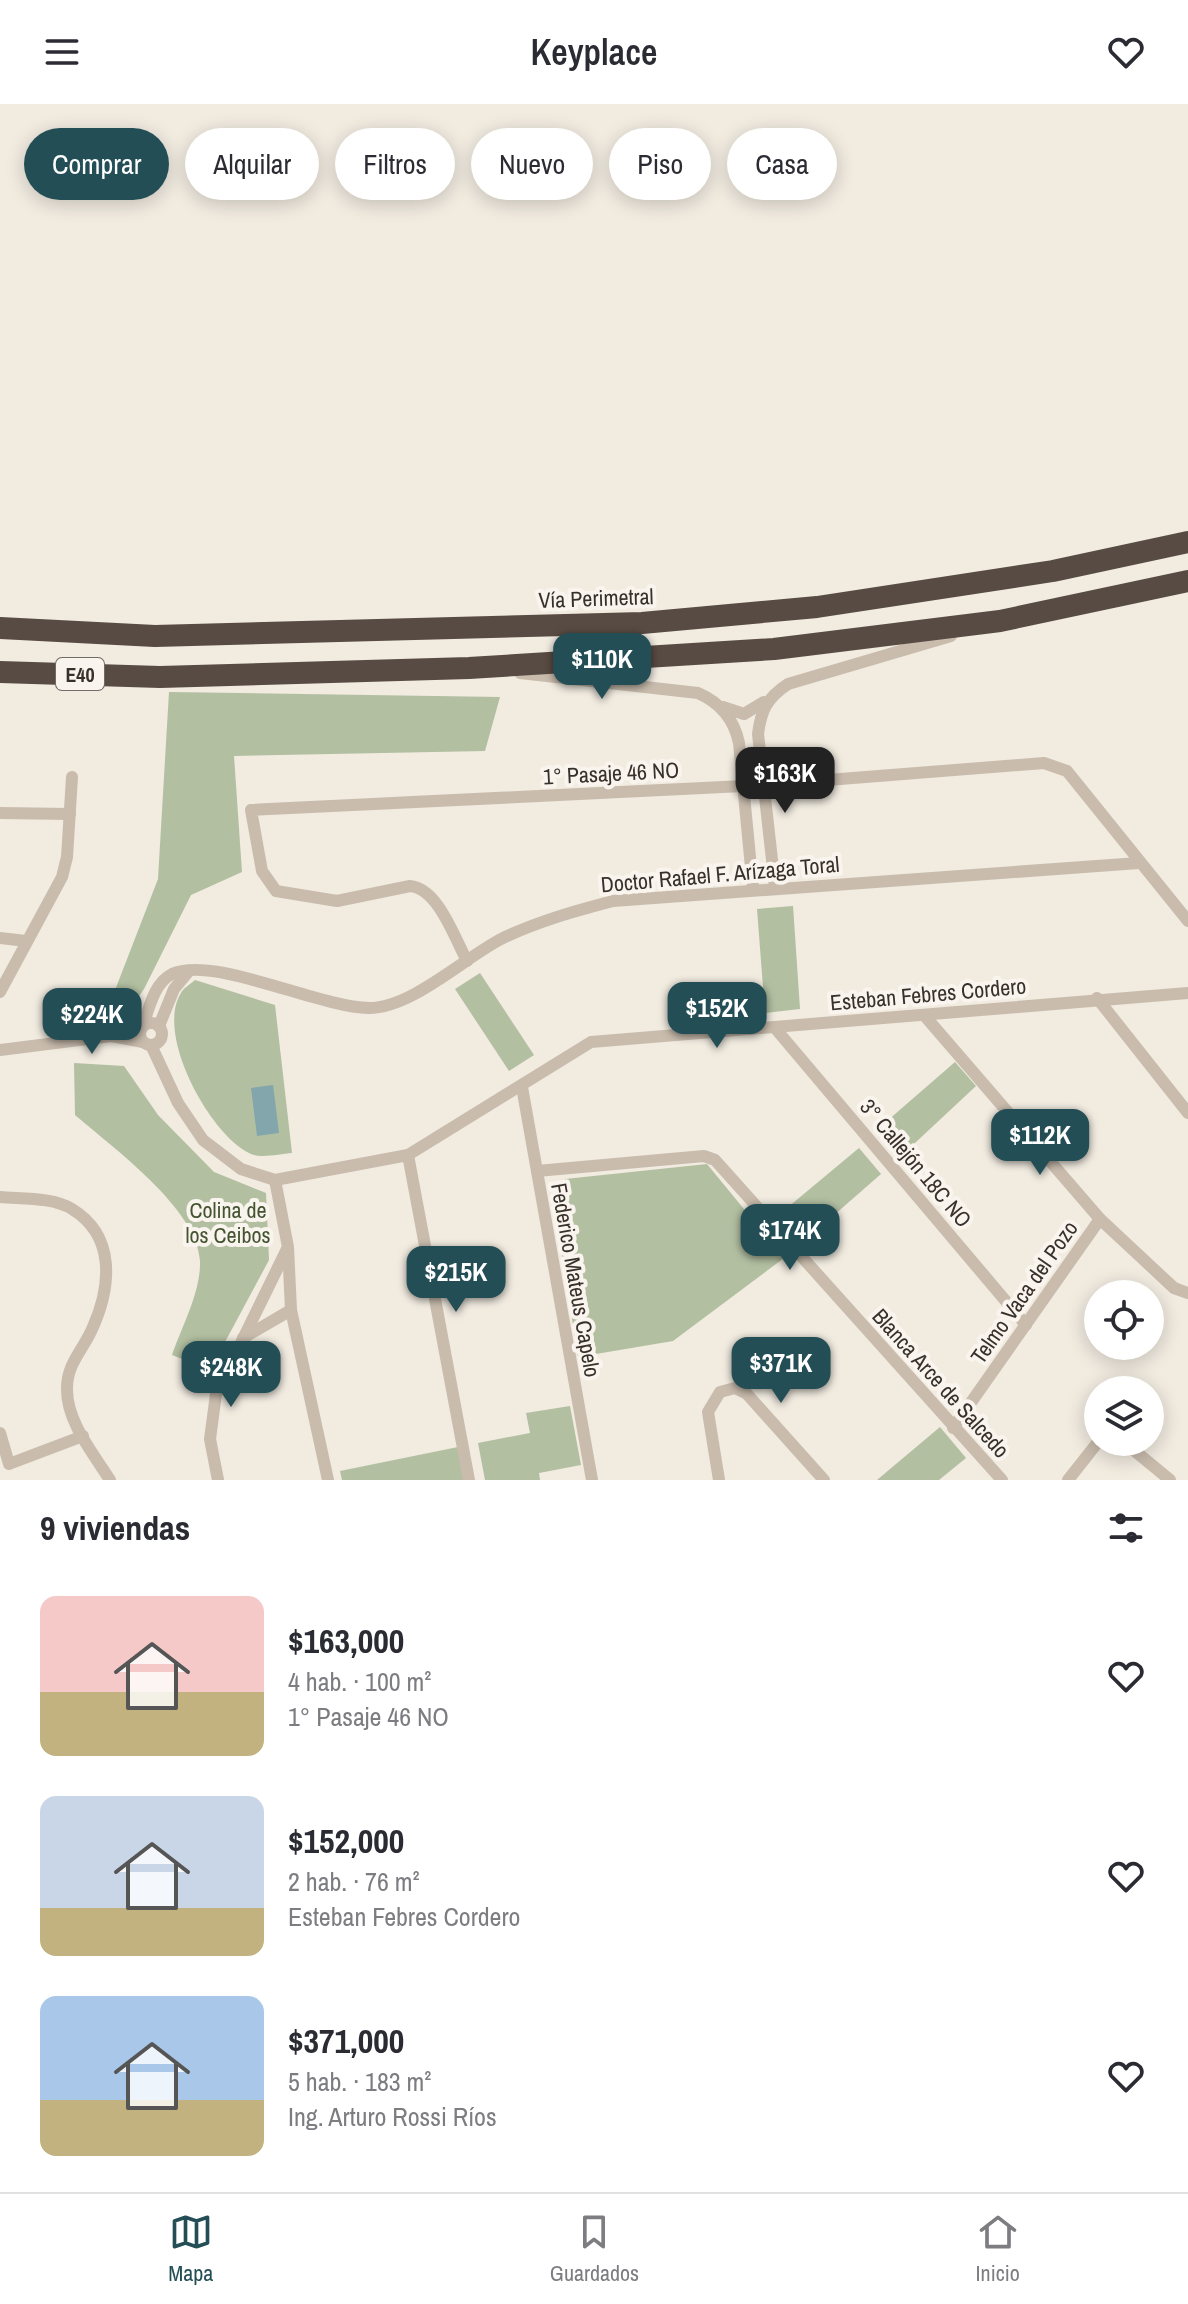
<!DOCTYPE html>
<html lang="es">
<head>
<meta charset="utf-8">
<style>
	body { margin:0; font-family:"Archivo Narrow",sans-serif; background:#f2f2f3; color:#2b2b33; height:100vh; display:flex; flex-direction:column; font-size:30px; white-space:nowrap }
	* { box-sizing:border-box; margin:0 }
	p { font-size:26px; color:#7c7c81 }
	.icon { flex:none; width:44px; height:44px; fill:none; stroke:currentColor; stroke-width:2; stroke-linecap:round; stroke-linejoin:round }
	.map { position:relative; height:1376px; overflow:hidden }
	.drawer { display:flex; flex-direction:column; background:#fff; flex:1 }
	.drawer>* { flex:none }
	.guide { position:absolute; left:24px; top:24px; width:1140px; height:72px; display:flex; gap:16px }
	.fabs { position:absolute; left:1084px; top:1176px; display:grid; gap:16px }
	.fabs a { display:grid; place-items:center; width:80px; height:80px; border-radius:50%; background:#fff; box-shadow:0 4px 20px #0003; font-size:40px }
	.price { position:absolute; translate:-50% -68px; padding:0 18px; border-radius:16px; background:#244e56; color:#fff; font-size:26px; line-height:52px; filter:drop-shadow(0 2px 4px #0008) }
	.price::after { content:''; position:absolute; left:50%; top:48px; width:24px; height:18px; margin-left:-12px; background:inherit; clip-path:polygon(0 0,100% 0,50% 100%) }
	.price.current { background:#222; color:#fff }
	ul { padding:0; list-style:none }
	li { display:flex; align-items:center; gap:24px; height:200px; padding:0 40px }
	li span { display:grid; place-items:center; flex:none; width:224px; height:160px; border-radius:16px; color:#555 }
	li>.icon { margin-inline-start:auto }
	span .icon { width:96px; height:96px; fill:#fffc; stroke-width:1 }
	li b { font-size:34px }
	h2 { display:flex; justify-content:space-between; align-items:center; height:96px; padding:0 40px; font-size:34px }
	.pill { padding:0 28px; border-radius:36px; background:#fff; box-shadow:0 4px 20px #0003; font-size:28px; line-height:72px }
	.pill.current { background:#244e56; color:#fff }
	header { display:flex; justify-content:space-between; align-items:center; height:104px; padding:0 40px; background:#fff; font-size:36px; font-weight:600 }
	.tab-bar { display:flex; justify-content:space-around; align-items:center; height:112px; border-top:2px solid #e1e1e2; background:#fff; font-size:22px; color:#7c7c81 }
	.tab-bar a { display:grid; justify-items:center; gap:4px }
	.tab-bar .current { color:#244e56 }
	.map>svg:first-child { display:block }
</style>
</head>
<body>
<header><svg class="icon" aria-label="menu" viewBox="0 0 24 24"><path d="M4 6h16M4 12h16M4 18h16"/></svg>Keyplace<svg class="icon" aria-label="heart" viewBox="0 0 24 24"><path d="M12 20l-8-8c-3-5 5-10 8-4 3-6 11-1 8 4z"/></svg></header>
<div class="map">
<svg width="1188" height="1376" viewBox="0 0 1188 1376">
	<rect width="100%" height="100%" fill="#f1ebe0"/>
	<!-- green -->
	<g fill="#b2bfa1">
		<path d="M169,588l331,5 -15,54 -251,5 8,116 -51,23 -47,94 -25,36 -45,11 -1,-8 39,-30 46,-119z"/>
		<path d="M793,802l7,103 -35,4 -8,-104z"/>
		<path d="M480,869l54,82 -25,16 -54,-82z"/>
		<path d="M195,876l80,25 17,148c-13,1 -33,6 -43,0 -40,-20 -94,-119 -68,-160 2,-5 10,-9 14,-13z"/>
		<path d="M955,958l21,24 -75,70 -22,-28z"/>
		<path d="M74,959l50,3 34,49 56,57 52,21 3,67 -59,110 -38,-15c10,-29 29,-63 28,-94 -2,-52 -88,-114 -125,-146z"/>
		<path d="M859,1044l22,26 -71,62 -23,-28z"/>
		<path d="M707,1060l77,94 -111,83 -95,16 -24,-153 11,-25z"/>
		<path d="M570,1302l11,59 -42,8 1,7h-55l-7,-37 52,-10 -4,-20z"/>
		<path d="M940,1323l26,31 -27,22h-62z"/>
		<path d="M458,1343l7,33h-123l-2,-9z"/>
	</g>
	<!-- water -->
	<path fill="#82a6ac" d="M273,981l6,48 -22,3 -6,-48z"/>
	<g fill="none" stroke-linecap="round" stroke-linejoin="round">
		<!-- street -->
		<g stroke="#c9bcad" stroke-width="12">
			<path d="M520,569l178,20c23,10 36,26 41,50l14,145"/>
			<path d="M723,603l21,7 20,-12"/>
			<path d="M0,709l70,1"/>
			<path d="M775,783l-17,-153c3,-24 9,-36 30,-50l163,-48"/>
			<path d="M0,834l26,3"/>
			<path d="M467,857c-12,-22 -29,-73 -57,-75l-73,15 -61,-10 -14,-20 -11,-61 513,-25 280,-22 23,8 121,150"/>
			<path d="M0,888l62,-115 5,-20 5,-80"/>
			<path d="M1097,894l91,115"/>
			<path d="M924,911l176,204 74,69 14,5"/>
			<circle cx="151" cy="930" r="11"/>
			<path d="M143,922c6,-18 11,-43 29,-52 41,-19 145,33 197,34 43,0 96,-51 134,-70 36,-17 72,-27 110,-37l526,-38"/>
			<path d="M159,922l15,-37 15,-18"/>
			<path d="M775,924l251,297"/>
			<path d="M111,932l32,6"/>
			<path d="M151,941l27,58 25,37 38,29 34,11 133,-25 183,-113 597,-49"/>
			<path d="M0,946l111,-14 17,-8 13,1"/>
			<path d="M522,983l70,393"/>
			<path d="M408,1051l61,325"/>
			<path d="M537,1067l167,-15 11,4 287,320"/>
			<path d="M275,1076l13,67 3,63 37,170"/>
			<path d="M0,1093c21,2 53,0 72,12 44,27 39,77 21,118 -9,22 -26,36 -26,61 -1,33 26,65 43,92"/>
			<path d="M243,1234l48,-28"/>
			<path d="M953,1324l147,-209"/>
			<path d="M0,1329l9,31 74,-28"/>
			<path d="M1124,1338l46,38"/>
			<path d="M218,1376l-8,-41 6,-45 71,-145"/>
			<path d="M719,1376l-11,-68 12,-20 15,-4 12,6 77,86"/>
			<path d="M1068,1376l30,-38"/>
		</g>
		<!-- highway -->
		<g stroke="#584b43" stroke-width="22">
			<path d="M0,524l155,8 487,-13 175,-16 236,-36 135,-29"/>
			<path d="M0,568l160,5 309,-9 305,-19 226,-28 188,-40"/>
		</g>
	</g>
	<g text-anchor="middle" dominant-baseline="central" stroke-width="8" stroke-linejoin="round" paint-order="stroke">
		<!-- shield labels -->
		<rect fill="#f9f4ed" stroke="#726b65" stroke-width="2" x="56" y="554" width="48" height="32" rx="6"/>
		<g font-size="20" font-weight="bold" fill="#38302b">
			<text x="80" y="570">E40</text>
		</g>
		<!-- street labels -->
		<g font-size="22" fill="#38302b" stroke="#f9f4ed">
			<text transform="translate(596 494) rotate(-2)">Vía Perimetral</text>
			<text transform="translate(611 669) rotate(-3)">1° Pasaje 46 NO</text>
			<text transform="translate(720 770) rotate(-5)">Doctor Rafael F. Arízaga Toral</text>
			<text transform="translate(928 890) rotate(-5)">Esteban Febres Cordero</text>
			<text transform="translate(916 1059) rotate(50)">3° Callejón 18C NO</text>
			<text transform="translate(576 1176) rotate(80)">Federico Mateus Capelo</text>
			<text transform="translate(1024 1188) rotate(-55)">Telmo Vaca del Pozo</text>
			<text transform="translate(941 1279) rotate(48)">Blanca Arce de Salcedo</text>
		</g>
		<!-- park labels -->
		<g font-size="22" fill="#445431" stroke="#f9f4ed">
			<text x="228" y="1106">Colina de<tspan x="228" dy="25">los Ceibos</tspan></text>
		</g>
	</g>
</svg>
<div class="fabs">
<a><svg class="icon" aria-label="locate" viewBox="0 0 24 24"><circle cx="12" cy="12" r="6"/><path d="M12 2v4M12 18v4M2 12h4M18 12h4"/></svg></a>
<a><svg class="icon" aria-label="layers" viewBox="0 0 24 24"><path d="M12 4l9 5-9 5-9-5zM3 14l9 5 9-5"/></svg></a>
</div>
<b class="price" style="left:602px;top:597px">$110K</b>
<b class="price current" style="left:785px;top:711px">$163K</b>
<b class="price" style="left:717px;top:946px">$152K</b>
<b class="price" style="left:92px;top:952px">$224K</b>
<b class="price" style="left:1040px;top:1073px">$112K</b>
<b class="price" style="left:790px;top:1168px">$174K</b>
<b class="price" style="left:456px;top:1210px">$215K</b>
<b class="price" style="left:781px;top:1301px">$371K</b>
<b class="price" style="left:231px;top:1305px">$248K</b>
<div class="guide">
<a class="pill current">Comprar</a>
<a class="pill">Alquilar</a>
<a class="pill">Filtros</a>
<a class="pill">Nuevo</a>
<a class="pill">Piso</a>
<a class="pill">Casa</a>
</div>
</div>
<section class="drawer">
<h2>9 viviendas<svg class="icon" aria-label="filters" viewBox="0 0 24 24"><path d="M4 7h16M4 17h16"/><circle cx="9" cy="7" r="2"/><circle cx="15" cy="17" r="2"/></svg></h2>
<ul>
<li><span style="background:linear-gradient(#f6c9c9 60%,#c2b280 0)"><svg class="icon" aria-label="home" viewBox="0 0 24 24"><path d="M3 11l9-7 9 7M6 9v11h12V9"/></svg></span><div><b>$163,000</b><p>4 hab. · 100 m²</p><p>1° Pasaje 46 NO</p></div><svg class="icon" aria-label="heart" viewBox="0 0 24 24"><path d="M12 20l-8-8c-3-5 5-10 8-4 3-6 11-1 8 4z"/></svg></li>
<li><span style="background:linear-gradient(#c9d6e8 70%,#c2b280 0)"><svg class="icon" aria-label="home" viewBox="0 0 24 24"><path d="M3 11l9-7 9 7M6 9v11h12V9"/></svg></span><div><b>$152,000</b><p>2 hab. · 76 m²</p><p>Esteban Febres Cordero</p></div><svg class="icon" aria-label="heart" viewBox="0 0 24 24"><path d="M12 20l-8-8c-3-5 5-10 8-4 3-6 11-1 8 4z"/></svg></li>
<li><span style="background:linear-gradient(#a9c7e8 65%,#c2b280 0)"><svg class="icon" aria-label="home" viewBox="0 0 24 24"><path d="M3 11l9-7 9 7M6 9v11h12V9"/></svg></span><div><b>$371,000</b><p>5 hab. · 183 m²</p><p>Ing. Arturo Rossi Ríos</p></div><svg class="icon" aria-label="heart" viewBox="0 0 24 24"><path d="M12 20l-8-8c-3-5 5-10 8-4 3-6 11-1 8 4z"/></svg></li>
</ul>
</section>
<nav class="tab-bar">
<a class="current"><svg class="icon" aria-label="map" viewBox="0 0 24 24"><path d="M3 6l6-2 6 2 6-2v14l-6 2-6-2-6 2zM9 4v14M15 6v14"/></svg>Mapa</a>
<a><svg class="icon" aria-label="saved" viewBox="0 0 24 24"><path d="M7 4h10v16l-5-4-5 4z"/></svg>Guardados</a>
<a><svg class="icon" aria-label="home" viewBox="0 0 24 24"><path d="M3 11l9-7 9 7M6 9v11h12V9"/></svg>Inicio</a>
</nav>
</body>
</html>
